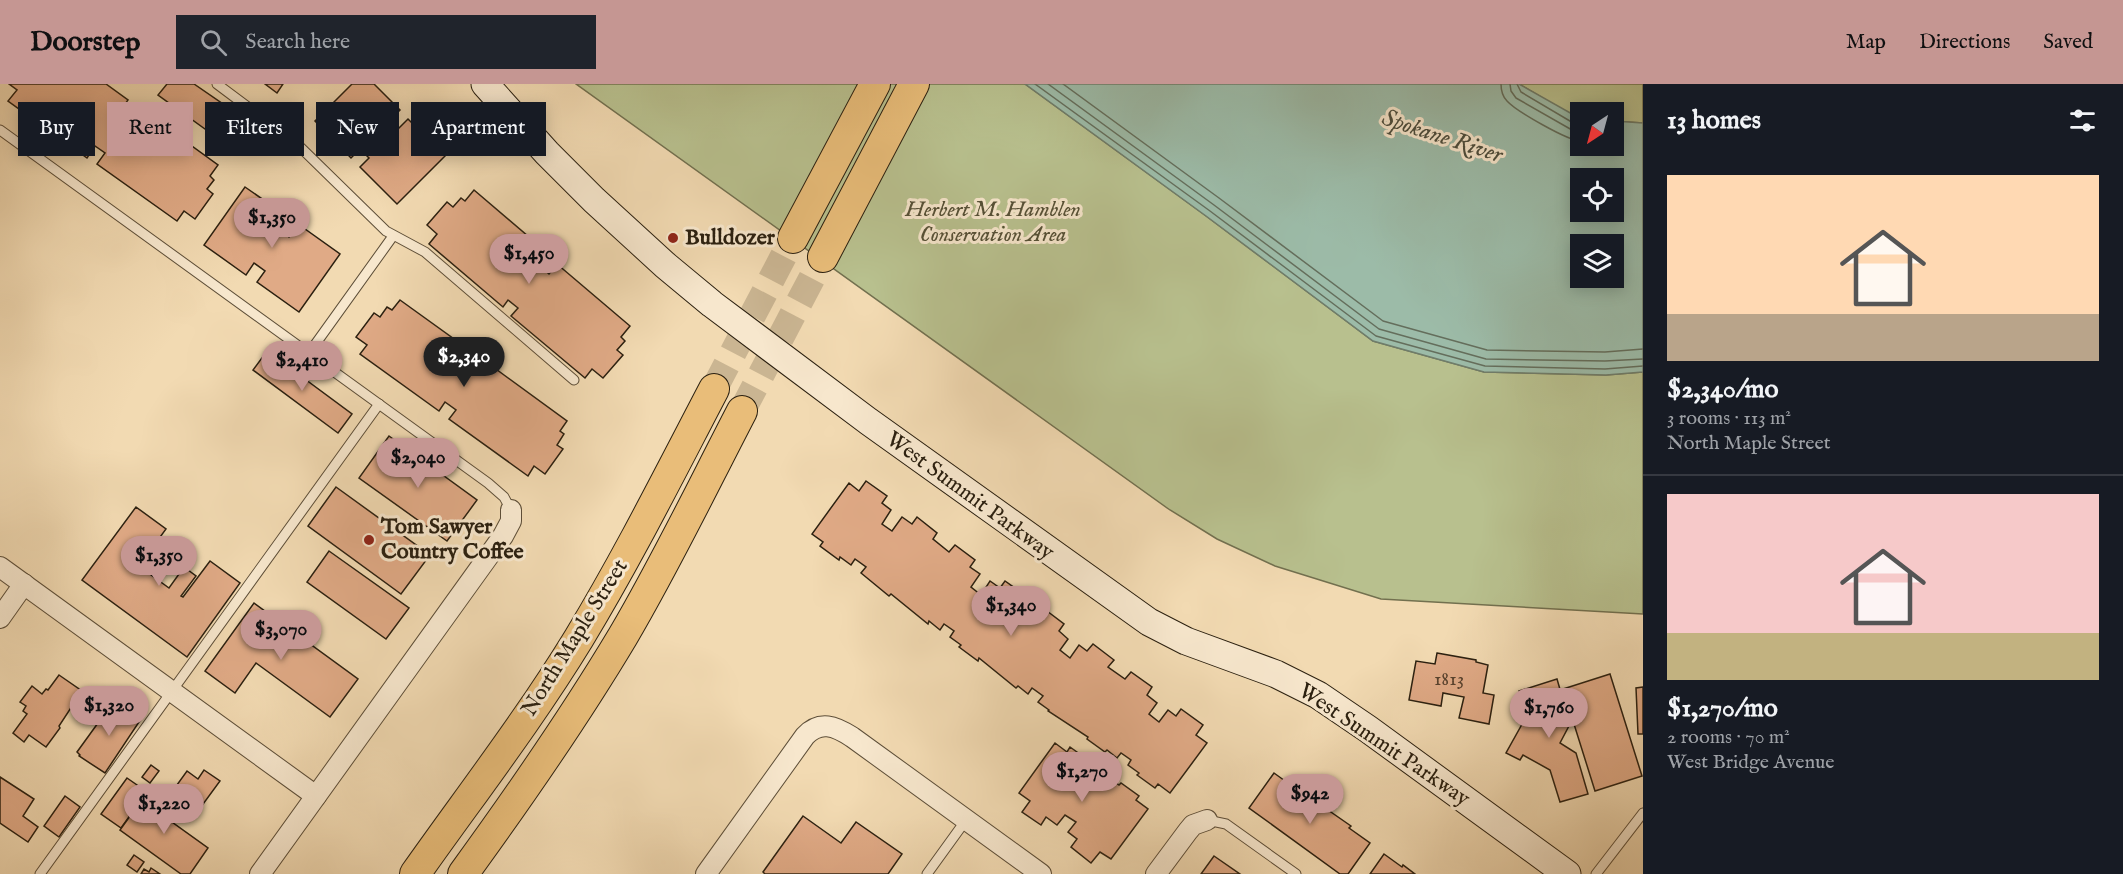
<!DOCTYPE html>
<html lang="en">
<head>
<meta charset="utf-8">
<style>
	body { margin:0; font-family:"IM FELL English",serif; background:#20242c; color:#f1f3f6; height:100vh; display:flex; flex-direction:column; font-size:22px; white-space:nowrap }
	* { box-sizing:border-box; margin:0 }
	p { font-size:20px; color:#9ea1a6 }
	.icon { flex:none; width:33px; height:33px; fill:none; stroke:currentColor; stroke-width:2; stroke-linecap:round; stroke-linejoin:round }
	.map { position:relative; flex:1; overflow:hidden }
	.sheet { display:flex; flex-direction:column; background:#171b24; width:480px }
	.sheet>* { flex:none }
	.top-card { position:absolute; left:18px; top:18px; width:570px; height:54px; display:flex; gap:12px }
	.needle { width:39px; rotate:216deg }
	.fabs { position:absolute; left:1570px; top:18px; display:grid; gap:12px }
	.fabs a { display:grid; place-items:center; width:54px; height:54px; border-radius:0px; background:#171b24; box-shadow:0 3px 15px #0003; font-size:30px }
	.price { position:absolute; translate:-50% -51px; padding:0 14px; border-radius:21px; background:#c59692; color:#111; font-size:20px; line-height:39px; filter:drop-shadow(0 2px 3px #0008) }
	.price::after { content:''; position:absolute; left:50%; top:36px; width:18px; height:14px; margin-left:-9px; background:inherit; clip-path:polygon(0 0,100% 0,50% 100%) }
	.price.on { background:#222; color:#fff }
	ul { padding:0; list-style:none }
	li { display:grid; align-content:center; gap:12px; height:318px; padding:0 24px }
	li+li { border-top:2px solid #363941 }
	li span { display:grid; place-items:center; height:186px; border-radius:0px; color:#555 }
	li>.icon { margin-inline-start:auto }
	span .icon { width:108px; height:108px; fill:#fffc; stroke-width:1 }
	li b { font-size:26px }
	h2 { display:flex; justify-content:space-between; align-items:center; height:72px; padding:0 24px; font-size:26px }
	.chip { padding:0 21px; border-radius:0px; background:#171b24; box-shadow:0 3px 15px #0003; font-size:21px; line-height:54px }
	.chip.on { background:#c59692; color:#111 }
	header { display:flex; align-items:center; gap:36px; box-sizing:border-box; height:84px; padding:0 30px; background:#c59692; color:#111 }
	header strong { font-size:28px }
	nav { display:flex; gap:33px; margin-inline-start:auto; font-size:21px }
	.search { width:420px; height:54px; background:#20242c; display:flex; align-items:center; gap:15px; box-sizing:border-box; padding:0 21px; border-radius:0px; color:#9ea1a6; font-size:22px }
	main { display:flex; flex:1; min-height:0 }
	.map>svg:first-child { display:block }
</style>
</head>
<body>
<header>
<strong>Doorstep</strong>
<div class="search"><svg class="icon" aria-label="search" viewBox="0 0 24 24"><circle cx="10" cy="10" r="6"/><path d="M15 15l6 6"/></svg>Search here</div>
<nav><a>Map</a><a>Directions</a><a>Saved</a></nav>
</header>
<main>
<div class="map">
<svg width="1643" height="790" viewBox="0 0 1643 790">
	<rect width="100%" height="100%" fill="#f2dab2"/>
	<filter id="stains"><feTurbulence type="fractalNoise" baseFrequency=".00333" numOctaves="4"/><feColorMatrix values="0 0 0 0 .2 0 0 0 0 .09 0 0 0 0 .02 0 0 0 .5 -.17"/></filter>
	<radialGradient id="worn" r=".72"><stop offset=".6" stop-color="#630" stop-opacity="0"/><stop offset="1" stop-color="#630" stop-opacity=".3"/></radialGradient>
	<!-- green -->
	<g fill="#b8c08e" stroke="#72704f" stroke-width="1.5">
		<path d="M576,0h449l181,132 167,125 111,31 122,3 37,-3v242l-262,-15 -106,-33 -58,-27 -47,-29z"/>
		<path d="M1519,0h124v39l-29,-2v-9h-33v7h-3z"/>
	</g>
	<!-- water -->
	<path fill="#9cbba8" stroke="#6f7d6b" stroke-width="1.5" fill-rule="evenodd" d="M1025,0h494l62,35v27h33v-25l29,2v249l-37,3 -122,-3 -111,-31 -167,-125zM1581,94h33v34h-33zM1581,160h33v34h-33z"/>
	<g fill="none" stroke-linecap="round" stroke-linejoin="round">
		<!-- shore -->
		<g stroke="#646e5c" stroke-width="1.5">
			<path d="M1035,0l175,127 166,125 109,30 120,3 38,-3"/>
			<path d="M1048,0l166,121 165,124 107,30 119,2 38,-2"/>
			<path d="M1063,0l156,114 164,123 104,29 118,2 38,-3"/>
			<path d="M1501,0c0,7 1,12 6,17 9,10 61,40 74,40"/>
			<path d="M1510,0l1,7 5,7 56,32 9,2"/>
			<path d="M1517,0l4,8 54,32 6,1"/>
		</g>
	</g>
	<!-- building -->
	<g fill="#e0aa86" stroke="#2b2010" stroke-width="1.5">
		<path d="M9,0h97l22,16 -8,11 10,8 8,-12 80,58 -8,11 4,4 -7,9 6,5 -18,25 -11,-8 -7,10 -80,-57 8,-11 -10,-7 -8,12 -79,-57 9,-11z"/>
		<path d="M167,0h27l29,20 -18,25 -47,-34z"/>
		<path d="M265,0h18l-6,9z"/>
		<path d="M352,0h22l26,26 -10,10 9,8 9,-9 37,37 -48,48 -37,-37 9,-9 -9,-9 -9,9 -36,-37z"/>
		<path d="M245,103l43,30 -9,12 10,8 9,-13 42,30 -41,58 -42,-30 8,-11 -11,-8 -8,12 -42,-30z"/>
		<path d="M474,106l75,64 -10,11 10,9 8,-10 73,62 -9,11 4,4 -8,9 6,5 -20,23 -11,-9 -7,9 -74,-62 7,-8 -10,-8 -5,7 -74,-63 8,-10 -10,-9 20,-23 6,5 8,-9 4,3z"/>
		<path d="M400,216l79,57 -8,11 10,7 8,-11 78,57 -7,10 4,3 -7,11 6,4 -18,25 -11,-8 -6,10 -79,-57 7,-9 -11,-8 -6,9 -79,-57 7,-9 -11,-8 18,-24 6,4 7,-10 5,3z"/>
		<path d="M267,267l85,63 -14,19 -85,-63z"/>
		<path d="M389,352l88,64 -30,41 -88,-63z"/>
		<path d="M866,397l21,15 -5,7 9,7 -9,14 10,7 10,-14 10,7 5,-7 20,16 -4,6 16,13 6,-7 20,15 -5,7 10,7 -9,13 10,8 9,-14 10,7 5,-7 21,15 -5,7 17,13 5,-8 21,16 -5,7 9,8 -8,11 10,8 9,-13 8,6 6,-7 21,16 -6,7 17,12 6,-7 21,15 -5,8 10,8 -8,11 10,8 9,-12 8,6 5,-7 22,16 -7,10 11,8 -37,50 -12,-9 -3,4 -18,-13 2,-2 -11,-8 3,-5 -10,-7 -4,5 -10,-8 -2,2 -18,-13 1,-2 -40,-26 1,-1 -11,-8 5,-6 -11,-8 -4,6 -10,-8 -2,2 -37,-30 -1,3 -19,-14 2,-2 -11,-8 4,-6 -10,-7 -4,6 -11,-9 -1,3 -37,-30 -2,2 -28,-23 5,-6 -11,-8 -4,6 -11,-8 -1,3 -19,-14 3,-4 -11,-8 37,-51 10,8z"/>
		<path d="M336,403l94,68 -29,39 -93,-68z"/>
		<path d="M136,423l30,22 -27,37 30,22 15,-21 12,9 -15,20 2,1 27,-36 30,22 -53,74 -105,-77z"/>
		<path d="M329,467l80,57 -23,31 -79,-57z"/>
		<path d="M254,519l104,76 -28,38 -74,-54 -21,30 -30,-22z"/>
		<path d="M1437,569l39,7v2l12,3 -5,28 11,2 -5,29 -30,-6 5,-21 -21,-4 -2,13 -32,-6 7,-39 19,3z"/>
		<path d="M1610,590l32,102 -47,15 -32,-102z"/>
		<path d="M59,591l23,16 -23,35 1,2 -14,19 -17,-12 -5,7 -11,-9 14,-19 -4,-3 3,-5 -6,-4 12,-16 10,8 4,-5 2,1z"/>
		<path d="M1557,595l13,45 -10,19 16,10 12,41 -28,8 -10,-32 -27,-15 -3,5 -14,-7 20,-36 -7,-26z"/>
		<path d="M1643,603v47h-5l-2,-46z"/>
		<path d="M118,619l23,16 -36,54 -26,-17 1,-1 -3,-3 34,-47 4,2z"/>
		<path d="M1055,659l12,9 3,-5 18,13 -1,2 11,8 -5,7 10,7 5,-7 11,8 2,-2 18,13 -3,4 12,9 -37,50 -11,-7 -9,11 -20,-16 6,-8 -9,-7 8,-10 -11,-7 -8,10 -11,-8 -5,8 -19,-13 8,-11 -11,-8z"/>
		<path d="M151,681l8,6 -9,12 -8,-6z"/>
		<path d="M204,686l16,11 -22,30 -17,-12 3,-3 -10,-7 13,-18 11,8z"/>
		<path d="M1274,689l18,13 1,-2 31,25 1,-1 26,18 -2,2 21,15 -22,31h-8l-91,-66z"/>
		<path d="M0,693l34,22 -11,17 15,11 -10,15 -28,-19z"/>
		<path d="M127,694l20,14 -26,36 -20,-14z"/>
		<path d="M148,707l31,22 -7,9 36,26 -18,26h-9l-61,-44z"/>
		<path d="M65,712l15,11 -21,30 -15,-11z"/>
		<path d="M803,732l38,27 15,-21 46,32 -14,20h-123l-2,-2z"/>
		<path d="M1384,770l18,13 1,-2 12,9h-45z"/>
		<path d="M134,771l10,7 -7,10 -10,-7z"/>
		<path d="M1214,772l26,18h-39z"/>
		<path d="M151,784l9,6h-19l3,-5 5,3z"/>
	</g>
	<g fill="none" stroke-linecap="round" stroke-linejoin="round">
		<!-- secondary-tunnel -->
		<g stroke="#cab592" stroke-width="27" stroke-dasharray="27 14" stroke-linecap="butt">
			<path d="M714,305l79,-151"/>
			<path d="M742,327l81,-154"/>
		</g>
		<defs>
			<g id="lane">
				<path d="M217,0l79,59 90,88 39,21 149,128"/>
				<path d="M0,46l488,353 16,14 7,13"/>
				<path d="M309,269l84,-117"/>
				<path d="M1207,736l19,4 70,50"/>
				<path d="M40,790l339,-470"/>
				<path d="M927,790l39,-54"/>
				<path d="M1596,790l47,-61"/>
			</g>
			<g id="street">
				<path d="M0,483l316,229"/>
				<path d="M0,534l24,-34"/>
				<path d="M260,790l243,-338 8,-15v-11"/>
				<path d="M706,790l99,-138c15,-16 30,-10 47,1l189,137"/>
				<path d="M1156,790l32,-43 5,-6 14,-5"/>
			</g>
			<path id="secondary" d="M485,0l62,69 47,47 71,65 47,39 156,117 281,201 37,19 90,33 42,21 50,34 199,145"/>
			<g id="primary">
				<path d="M793,154l82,-154"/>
				<path d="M823,173l91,-173"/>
				<path d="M415,790c55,-78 114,-154 164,-236 49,-81 91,-165 135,-249"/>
				<path d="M463,790c56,-77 111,-156 160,-238 43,-73 80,-150 119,-225"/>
			</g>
		</defs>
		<!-- lane casing -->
		<use href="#lane" stroke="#5d4e38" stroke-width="11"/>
		<!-- street casing -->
		<use href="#street" stroke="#5d4e38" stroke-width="22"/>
		<!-- secondary casing -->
		<use href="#secondary" stroke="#2b2010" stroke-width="29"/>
		<!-- primary casing -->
		<use href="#primary" stroke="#2b2010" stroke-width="32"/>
		<!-- lane -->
		<use href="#lane" stroke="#f7e7cd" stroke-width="9"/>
		<!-- street -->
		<use href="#street" stroke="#f7e7cd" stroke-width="20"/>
		<!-- secondary -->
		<use href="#secondary" stroke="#f7e7cd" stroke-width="27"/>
		<!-- primary -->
		<use href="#primary" stroke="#e9bd79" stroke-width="30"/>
	</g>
	<!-- markers -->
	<g fill="#8f2418" stroke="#f7e7cd" stroke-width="2">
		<circle cx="673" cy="154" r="6"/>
		<circle cx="369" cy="456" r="6"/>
	</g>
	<g text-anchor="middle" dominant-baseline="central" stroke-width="6" stroke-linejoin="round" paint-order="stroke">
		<!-- number labels -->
		<g font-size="20" fill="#58422e">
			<text x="1449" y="595">1813</text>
		</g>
		<!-- park labels -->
		<g font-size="22" font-style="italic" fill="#555036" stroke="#f7e7cd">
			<text x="993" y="126">Herbert M. Hamblen<tspan x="993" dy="25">Conservation Area</tspan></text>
		</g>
		<!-- poi labels -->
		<g font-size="22" font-weight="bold" fill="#2b2010" stroke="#f7e7cd" text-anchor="start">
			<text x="685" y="154">Bulldozer</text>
			<text x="381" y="443">Tom Sawyer<tspan x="381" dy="25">Country Coffee</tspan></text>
		</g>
		<!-- street labels -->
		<g font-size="22" fill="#2b2010" stroke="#f7e7cd">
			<text transform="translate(970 412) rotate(36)">West Summit Parkway</text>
			<text transform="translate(575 554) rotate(-58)">North Maple Street</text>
			<text transform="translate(1384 661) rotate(34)">West Summit Parkway</text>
		</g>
		<!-- water labels -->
		<g font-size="24" font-style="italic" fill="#4d4e3e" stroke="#f7e7cd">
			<text transform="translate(1442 53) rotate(18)">Spokane River</text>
		</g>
	</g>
	<rect width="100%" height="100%" filter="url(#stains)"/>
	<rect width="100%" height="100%" fill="url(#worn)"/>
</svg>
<div class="fabs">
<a><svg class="needle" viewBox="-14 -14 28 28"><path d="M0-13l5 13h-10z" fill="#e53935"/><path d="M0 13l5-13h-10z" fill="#9ea1a6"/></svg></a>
<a><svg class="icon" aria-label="locate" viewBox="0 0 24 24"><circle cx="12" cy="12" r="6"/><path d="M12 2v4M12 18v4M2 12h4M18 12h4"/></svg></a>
<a><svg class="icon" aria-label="layers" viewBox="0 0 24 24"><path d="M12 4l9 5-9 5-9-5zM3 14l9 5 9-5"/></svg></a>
</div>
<b class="price" style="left:272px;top:165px">$1,350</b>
<b class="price" style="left:529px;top:201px">$1,450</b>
<b class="price on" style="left:464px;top:304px">$2,340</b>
<b class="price" style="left:302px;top:308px">$2,410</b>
<b class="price" style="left:418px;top:405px">$2,040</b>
<b class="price" style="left:159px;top:503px">$1,350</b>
<b class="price" style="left:1011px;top:553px">$1,340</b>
<b class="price" style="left:281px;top:577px">$3,070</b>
<b class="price" style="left:109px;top:653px">$1,320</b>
<b class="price" style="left:1549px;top:655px">$1,760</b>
<b class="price" style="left:1082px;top:719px">$1,270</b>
<b class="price" style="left:1310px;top:741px">$942</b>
<b class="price" style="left:164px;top:751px">$1,220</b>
<div class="top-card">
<a class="chip">Buy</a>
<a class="chip on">Rent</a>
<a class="chip">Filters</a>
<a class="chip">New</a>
<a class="chip">Apartment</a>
</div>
</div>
<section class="sheet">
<h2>13 homes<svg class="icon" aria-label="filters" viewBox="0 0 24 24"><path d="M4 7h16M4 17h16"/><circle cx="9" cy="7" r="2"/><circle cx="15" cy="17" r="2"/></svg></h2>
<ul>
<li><span style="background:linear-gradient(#ffd9b3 75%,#b9a48a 0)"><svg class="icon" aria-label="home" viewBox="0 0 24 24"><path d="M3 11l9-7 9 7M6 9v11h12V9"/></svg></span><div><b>$2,340/mo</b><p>3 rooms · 113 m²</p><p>North Maple Street</p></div></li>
<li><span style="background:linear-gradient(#f6c9c9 75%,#c2b280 0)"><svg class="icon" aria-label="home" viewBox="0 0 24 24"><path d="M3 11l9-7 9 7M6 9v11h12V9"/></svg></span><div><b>$1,270/mo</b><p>2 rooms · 70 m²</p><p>West Bridge Avenue</p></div></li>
</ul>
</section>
</main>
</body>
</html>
